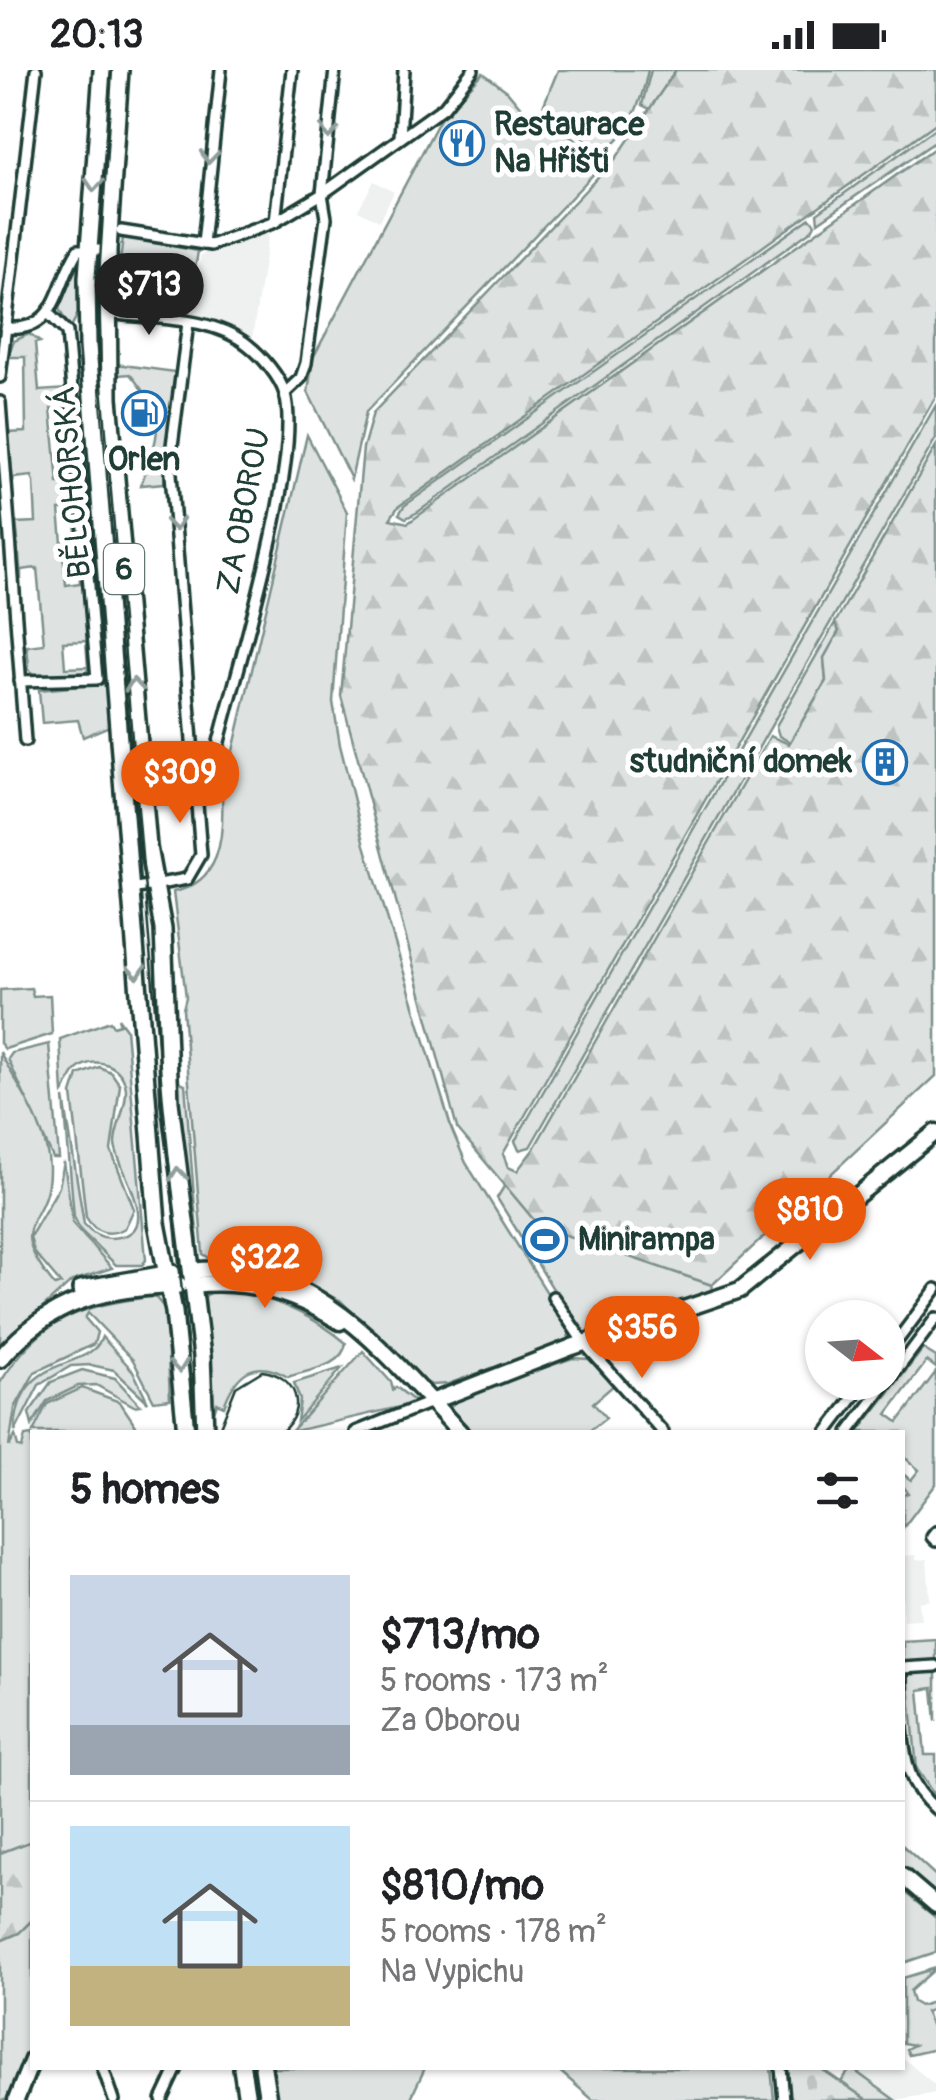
<!DOCTYPE html>
<html lang="en">
<head>
<meta charset="utf-8">
<style>
	body { margin:0; font-family:Pangolin,sans-serif; background:#f2f2f2; color:#202124; height:100vh; display:flex; flex-direction:column; font-size:38px; white-space:nowrap }
	* { box-sizing:border-box; margin:0 }
	p { font-size:32px; color:#757577 }
	.icon { flex:none; width:55px; height:55px; fill:none; stroke:currentColor; stroke-width:2; stroke-linecap:round; stroke-linejoin:round }
	.map { position:relative; flex:1; overflow:hidden }
	.side { position:absolute; left:30px; top:1360px; width:875px; height:640px; display:flex; flex-direction:column; background:#fff; border-radius:0px; box-shadow:0 2px 8px #0004 }
	.side>* { flex:none }
	.needle { width:65px; rotate:107deg }
	.fabs { position:absolute; left:805px; top:1230px; display:grid; gap:20px }
	.fabs a { display:grid; place-items:center; width:100px; height:100px; border-radius:50%; background:#fff; box-shadow:0 2px 8px #0004; font-size:50px }
	.price { position:absolute; translate:-50% -85px; padding:0 22px; border-radius:35px; background:#ea580c; color:#fff; font-size:32px; line-height:65px; filter:drop-shadow(0 2px 5px #0008) }
	.price::after { content:''; position:absolute; left:50%; top:60px; width:30px; height:22px; margin-left:-15px; background:inherit; clip-path:polygon(0 0,100% 0,50% 100%) }
	.price.active { background:#222; color:#fff }
	ul { padding:0; list-style:none }
	li { display:flex; align-items:center; gap:30px; height:250px; padding:0 40px }
	li+li { border-top:2px solid #e0e0e0 }
	li span { display:grid; place-items:center; flex:none; width:280px; height:200px; border-radius:0px; color:#555 }
	li>.icon { margin-inline-start:auto }
	span .icon { width:120px; height:120px; fill:#fffc; stroke-width:1 }
	li b { font-size:42px }
	h2 { display:flex; justify-content:space-between; align-items:center; height:120px; padding:0 40px; font-size:42px }
	.status { display:flex; justify-content:space-between; align-items:center; height:70px; padding:0 50px; background:#fff; direction:ltr }
	.status svg { height:28px; fill:currentColor }
	.map>svg:first-child { display:block }
</style>
</head>
<body>
<div class="status"><b>20:13</b><svg viewBox="0 0 49 12"><path d="M0 12V9h3v3zM5 12V6h3v6zM10 12V3h3v9zM15 12V0h3v12zM26 1h20v11H26zM47 4h2v5h-2z"/></svg></div>
<div class="map">
<svg width="936" height="2030" viewBox="0 0 936 2030">
	<defs>
		<pattern id="forest-firs" width="22" height="20" patternUnits="userSpaceOnUse" patternTransform="scale(2.5)"><rect width="22" height="20" fill="#dee3e2"/><path d="M5 1l3.5 6h-7zM16 11l3.5 6h-7z" fill="#bec4c2"/></pattern>
		<pattern id="cemetery-stones" width="16" height="16" patternUnits="userSpaceOnUse" patternTransform="scale(2.5)"><rect width="16" height="16" fill="#dee3e2"/><path d="M2 7V4a2 2 0 0 1 4 0v3zM10 15v-3a2 2 0 0 1 4 0v3z" fill="#bec4c2"/></pattern>
	</defs>
	<rect width="100%" height="100%" fill="#fff"/>
	<filter id="ink" filterUnits="userSpaceOnUse"><feTurbulence type="fractalNoise" baseFrequency=".01" numOctaves="2"/><feDisplacementMap in="SourceGraphic" scale="20" xChannelSelector="R" yChannelSelector="G"/><feConvolveMatrix kernelMatrix="1 2 1 2 8 2 1 2 1" color-interpolation-filters="sRGB"/></filter>
	<g filter="url(#ink)">
		<!-- built -->
		<g fill="#eef1f0">
			<path d="M374,111l20,11 -15,29 -21,-11z"/>
			<path d="M269,160l-17,109 -27,-16 -37,-9 13,-59z"/>
			<path d="M96,313h8l43,488 -9,1z"/>
			<path d="M916,1485v5l11,-1 3,41 -11,2 2,17 -18,1v-64z"/>
			<path d="M903,1988l33,28v7l-41,7 -39,-28 3,-4h43z"/>
		</g>
		<!-- green -->
		<g fill="#dee3e2" stroke="#7e908b" stroke-width="2.5" fill-rule="evenodd">
			<path d="M558,0h90c-6,31 -18,63 -44,82l-62,-43z"/>
			<path d="M651,0h25l-26,39 -8,-4z"/>
			<path d="M483,3l24,18 26,31 5,-9 67,49 -239,250 -15,67 -43,-87 5,-34 127,-239z"/>
			<path d="M936,58v13l-118,81 -1,-9z"/>
			<path d="M810,148l5,6 -3,6 -394,282 -12,6 -7,-4 5,-8z"/>
			<path d="M123,167l75,14 -10,63 -73,-10z"/>
			<path d="M80,187l1,51 -11,21 -11,-20z"/>
			<path d="M29,264l11,8 -5,1 4,48 28,-2 24,274 -5,10 -46,5 -15,-11 4,-1 -2,-20 17,-2 -7,-76 -16,2v10l-2,-25 -6,-1 5,-9 -6,-5 6,-1 -2,-16 20,-1 -2,-40 -2,-6 -18,2 -1,5 -2,-19h-6l5,-11 -6,-5 6,-1 -2,-14 18,-1 -1,-75h-17l6,-16zM65,338l7,74 -14,1 -7,-74zM74,439l6,74 -14,2 -7,-75zM86,571l2,26 -23,1 -2,-26z"/>
			<path d="M116,294l59,8 -11,111 -23,2c18,-53 28,-63 -11,-111l-11,1z"/>
			<path d="M936,335v33l-406,709 -11,3 -4,-9z"/>
			<path d="M307,365l40,77 -14,190 7,43 25,100 87,285 14,33 103,165 -1,13 -120,43 -16,1 -12,-6 -80,-79 -89,-34 -37,-5 -11,-7 -20,-245 3,-12 -13,-105c47,-9 51,-53 49,-94z"/>
			<path d="M835,553l4,8 -15,27 2,23 -36,61 -11,-6 -3,-10z"/>
			<path d="M112,613v42l-29,12 -5,-17 -36,3 -3,-33z"/>
			<path d="M31,918l2,8 17,-1 2,39 -47,15 -5,-6v-53z"/>
			<path d="M118,948l8,11 20,231 -4,5h-26l-35,-34 -7,-14 -10,-119 20,126c7,8 15,14 26,14 61,-1 4,-72 5,-96 1,-17 12,-35 11,-53 -2,-23 -29,-34 -47,-21 -9,6 -10,17 -16,25l-3,-54 50,-18 3,5 7,-2z"/>
			<path d="M49,974l10,114h-6l-45,-99 4,-6z"/>
			<path d="M0,982c18,35 48,75 49,116 1,61 -49,50 6,118l6,-2 -27,-32 -4,-15 29,-50 5,-25 9,62 39,44 -40,13 -72,66z"/>
			<path d="M99,997l12,5 9,13 -9,65 23,59 -9,19c-16,9 -30,5 -39,-11l-14,-123 6,-19z"/>
			<path d="M178,1011l7,3 13,161 -6,3 -16,-137z"/>
			<path d="M505,1115l34,41 173,59 -1,5 -129,46 -85,-138z"/>
			<path d="M222,1217c49,10 90,27 124,56 -3,24 -38,27 -58,34 -35,-21 -53,-2 -64,29l-7,-3 -5,15 -7,-122z"/>
			<path d="M149,1227l7,1 10,12 4,89 -16,2 -21,-41 -45,-47 -3,5 12,14 -3,12 -59,28 -20,36 -6,39 6,-11 3,11 4,1 3,-12 7,-1v406l-32,12v-470c39,-63 79,-77 149,-86z"/>
			<path d="M102,1267l31,34 15,31 -34,-32 -23,-5 -20,1 -32,19 -24,47c2,-82 74,-58 87,-95z"/>
			<path d="M923,1279l13,8v11l-9,-7 -40,53 11,8 38,-50v112l-33,44v-33l5,-2 -5,-7v-12l8,6 8,-10 -16,-14 -1,-24h-44z"/>
			<path d="M363,1281l28,31 2,8 3,-3 21,16 -126,29z"/>
			<path d="M573,1288l16,1 25,26 -21,18 13,15 -18,14h-116l-23,-23 9,-12z"/>
			<path d="M342,1298l-45,53 3,-21 -6,-17z"/>
			<path d="M82,1300l33,8 25,27 -6,1 -38,-21 -18,1 -31,15 -15,24 -3,-12 22,-31z"/>
			<path d="M82,1318l38,14 20,30h-107l14,-28z"/>
			<path d="M936,1569v82l-3,-33 -14,2 6,65h11v43l-19,-29 -8,-84 -6,1v-45z"/>
			<path d="M902,1775l34,31v21l-33,-28z"/>
			<path d="M902,1820l34,28v34l-33,11z"/>
			<path d="M32,1850v122l-25,58h-7v-159l19,-8z"/>
			<path d="M936,1898l-26,23 3,11 7,4 16,-5v7l-11,4 11,23v14l-27,6 -3,-6 8,-4 -11,-2v-65z"/>
			<path d="M271,1998h154l-15,32h-133z"/>
			<path d="M556,1998h215l3,32h-181z"/>
			<path d="M851,1998l44,32h-28l-26,-18z"/>
		</g>
		<!-- forest -->
		<g fill="url(#forest-firs)" stroke="#7e908b" stroke-width="2.5">
			<path d="M676,0h260v53l-538,384 -8,12 18,4 528,-376v249l-433,758 5,13 9,4 16,-21 237,-414 19,8 37,-63 -2,-23 15,-27 -4,-8 101,-177v630l-224,209 -173,-59 -82,-98 -116,-432 22,-248 10,-35 244,-256z"/>
			<path d="M32,1771v79l-13,13 -19,8v-88z"/>
		</g>
		<!-- cemetery -->
		<path fill="url(#cemetery-stones)" stroke="#7e908b" stroke-width="2.5" d="M788,1998h32l47,32h-77z"/>
		<g fill="none" stroke-linecap="round" stroke-linejoin="round">
			<defs>
				<g id="street">
					<path d="M400,67l4,-67"/>
					<path d="M275,152l17,-152"/>
					<path d="M121,161l90,14 64,-23 47,-28 122,-87 29,-37"/>
					<path d="M203,174l18,-174"/>
					<path d="M116,244c42,5 97,3 132,31 14,11 32,32 37,49 18,65 -49,277 -67,352l-9,11 -12,4"/>
					<path d="M5,258c54,5 50,-44 73,-78h30"/>
					<path d="M0,307l36,-307"/>
					<path d="M285,323l16,-15 5,-15 20,-145 -4,-24 13,-124"/>
					<path d="M0,332l25,339"/>
					<path d="M20,611l77,-2 -30,-347 -18,-18"/>
					<path d="M131,819l56,-10 14,-24 -31,-394 18,-138"/>
					<path d="M553,1227l31,46 79,89"/>
					<path d="M888,1283l48,-64"/>
					<path d="M888,1312l48,-64"/>
					<path d="M356,1362l75,-30"/>
					<path d="M827,1362l38,-50"/>
					<path d="M849,1362l38,-50"/>
					<path d="M936,1462l-4,5 4,4"/>
					<path d="M902,1598l34,-2"/>
					<path d="M902,1606v43"/>
					<path d="M902,1657c3,34 6,59 34,82"/>
					<path d="M103,1998l11,32"/>
					<path d="M781,1998l3,32"/>
					<path d="M162,2030l15,-32"/>
				</g>
				<g id="secondary">
					<path d="M191,1201c120,-17 196,84 269,161"/>
					<path d="M193,1215c53,-6 103,8 147,37"/>
					<path d="M431,1332l141,-55 168,-57 196,-158"/>
					<path d="M902,1806l34,29"/>
					<path d="M16,2030l16,-40"/>
				</g>
				<g id="primary">
					<path d="M102,0l-15,207 1,69 69,877 17,89 12,120"/>
					<path d="M120,0l-12,180 1,148 39,449 15,82 7,173 32,254 3,76"/>
					<path d="M81,1219l91,-16"/>
					<path d="M0,1289c52,-61 103,-70 179,-74"/>
					<path d="M242,1998l5,32"/>
					<path d="M263,1998l5,32"/>
				</g>
			</defs>
			<!-- street casing -->
			<use href="#street" stroke="#1f3d34" stroke-width="16"/>
			<!-- secondary casing -->
			<use href="#secondary" stroke="#1f3d34" stroke-width="21"/>
			<!-- primary casing -->
			<use href="#primary" stroke="#1f3d34" stroke-width="22"/>
			<!-- street -->
			<use href="#street" stroke="#fff" stroke-width="9"/>
			<!-- secondary -->
			<use href="#secondary" stroke="#fff" stroke-width="14"/>
			<!-- primary -->
			<use href="#primary" stroke="#fff" stroke-width="15"/>
			<!-- tram -->
			<g stroke="#1f3d34" stroke-width="2.5">
				<path d="M112,0l-13,207 2,97 62,729 33,329"/>
				<path d="M218,1362l18,-45 26,-16c35,4 46,39 19,61"/>
				<path d="M251,1998l6,32"/>
			</g>
		</g>
		<!-- one-way arrows -->
		<defs><path id="oneway-chevron" d="M-2-3.5L2.5 0L-2 3.5" fill="none" stroke-width="1.6" stroke-linecap="round" stroke-linejoin="round" transform="scale(2.5)"/></defs>
		<g stroke="#8f9e9a">
			<use href="#oneway-chevron" transform="translate(329 62) rotate(96)"/>
			<use href="#oneway-chevron" transform="translate(209 87) rotate(96)"/>
			<use href="#oneway-chevron" transform="translate(94 115) rotate(94)"/>
			<use href="#oneway-chevron" transform="translate(175 454) rotate(85)"/>
			<use href="#oneway-chevron" transform="translate(134 615) rotate(-95)"/>
			<use href="#oneway-chevron" transform="translate(137 902) rotate(85)"/>
			<use href="#oneway-chevron" transform="translate(178 1104) rotate(-96)"/>
			<use href="#oneway-chevron" transform="translate(179 1296) rotate(84)"/>
		</g>
	</g>
	<!-- icons -->
	<defs>
		<symbol id="restaurant-ring" viewBox="-11 -11 22 22"><circle r="9.5" fill="#fff" stroke="#1f6fb2" stroke-width="1.5"/><path d="M-5-6h1v4h1v-4h1v4h1v-4h1v5L-1.5 .5V6h-2V.5L-5-1ZM5-6V6H3V1.5H1.5Q1.5-4 5-6Z" fill="#1f6fb2"/></symbol>
		<symbol id="fuel-ring" viewBox="-11 -11 22 22"><circle r="9.5" fill="#fff" stroke="#1f6fb2" stroke-width="1.5"/><path d="M-5.5-6h7V0h2V4h1.3V-2.5L3-4.5l.8-.8L6-3V5H2.5V1h-1V6h-7ZM-4.2-4.7v3.2H.2V-4.7Z" fill="#1f6fb2"/></symbol>
		<symbol id="building-ring" viewBox="-11 -11 22 22"><circle r="9.5" fill="#fff" stroke="#1f6fb2" stroke-width="1.5"/><path d="M-4-6H4V6H1V3H-1V6H-4ZM-2.5-4.3h1.7v1.8h-1.7ZM.8-4.3h1.7v1.8H.8ZM-2.5-1h1.7V.8h-1.7ZM.8-1h1.7V.8H.8Z" fill="#1f6fb2"/></symbol>
		<symbol id="stadium-ring" viewBox="-11 -11 22 22"><circle r="9.5" fill="#fff" stroke="#1f6fb2" stroke-width="1.5"/><path d="M0-5a6.5 5 0 1 0 0 10a6.5 5 0 1 0 0-10ZM-3.5-1.8h7v3.6h-7Z" fill="#1f6fb2"/></symbol>
	</defs>
	<g fill-rule="evenodd">
		<use href="#restaurant-ring" x="437" y="48" width="50" height="50"/>
		<use href="#fuel-ring" x="119" y="318" width="50" height="50"/>
		<use href="#building-ring" x="860" y="667" width="50" height="50"/>
		<use href="#stadium-ring" x="520" y="1145" width="50" height="50"/>
	</g>
	<g text-anchor="middle" dominant-baseline="central" stroke-width="10" stroke-linejoin="round" paint-order="stroke">
		<!-- shield labels -->
		<rect fill="#fff" stroke="#627771" stroke-width="2.5" x="104" y="474" width="40" height="50" rx="8"/>
		<g font-size="30" font-weight="bold" fill="#1f3d34">
			<text x="124" y="499">6</text>
		</g>
		<!-- poi labels -->
		<g font-size="32" font-weight="bold" fill="#1f3d34" stroke="#fff" text-anchor="start">
			<text x="494" y="55">Restaurace<tspan x="494" dy="37">Na Hřišti</tspan></text>
			<text x="144" y="390" text-anchor="middle">Orlen</text>
			<text x="852" y="692" text-anchor="end">studniční domek</text>
			<text x="578" y="1170">Minirampa</text>
		</g>
		<!-- street labels -->
		<g font-size="32" fill="#1f3d34" stroke="#fff">
			<text transform="translate(72 412) rotate(-95)">BĚLOHORSKÁ</text>
			<text transform="translate(244 441) rotate(-79)">ZA OBOROU</text>
		</g>
	</g>
</svg>
<div class="fabs">
<a><svg class="needle" viewBox="-14 -14 28 28"><path d="M0-13l5 13h-10z" fill="#e53935"/><path d="M0 13l5-13h-10z" fill="#757577"/></svg></a>
</div>
<b class="price active" style="left:149px;top:268px">$713</b>
<b class="price" style="left:180px;top:756px">$309</b>
<b class="price" style="left:810px;top:1193px">$810</b>
<b class="price" style="left:265px;top:1241px">$322</b>
<b class="price" style="left:642px;top:1311px">$356</b>
<section class="side">
<h2>5 homes<svg class="icon" aria-label="filters" viewBox="0 0 24 24"><path d="M4 7h16M4 17h16"/><circle cx="9" cy="7" r="2"/><circle cx="15" cy="17" r="2"/></svg></h2>
<ul>
<li><span style="background:linear-gradient(#c9d6e8 75%,#9aa5b1 0)"><svg class="icon" aria-label="home" viewBox="0 0 24 24"><path d="M3 11l9-7 9 7M6 9v11h12V9"/></svg></span><div><b>$713/mo</b><p>5 rooms · 173 m²</p><p>Za Oborou</p></div></li>
<li><span style="background:linear-gradient(#bfe0f5 70%,#c2b280 0)"><svg class="icon" aria-label="home" viewBox="0 0 24 24"><path d="M3 11l9-7 9 7M6 9v11h12V9"/></svg></span><div><b>$810/mo</b><p>5 rooms · 178 m²</p><p>Na Vypichu</p></div></li>
</ul>
</section>
</div>
</body>
</html>
